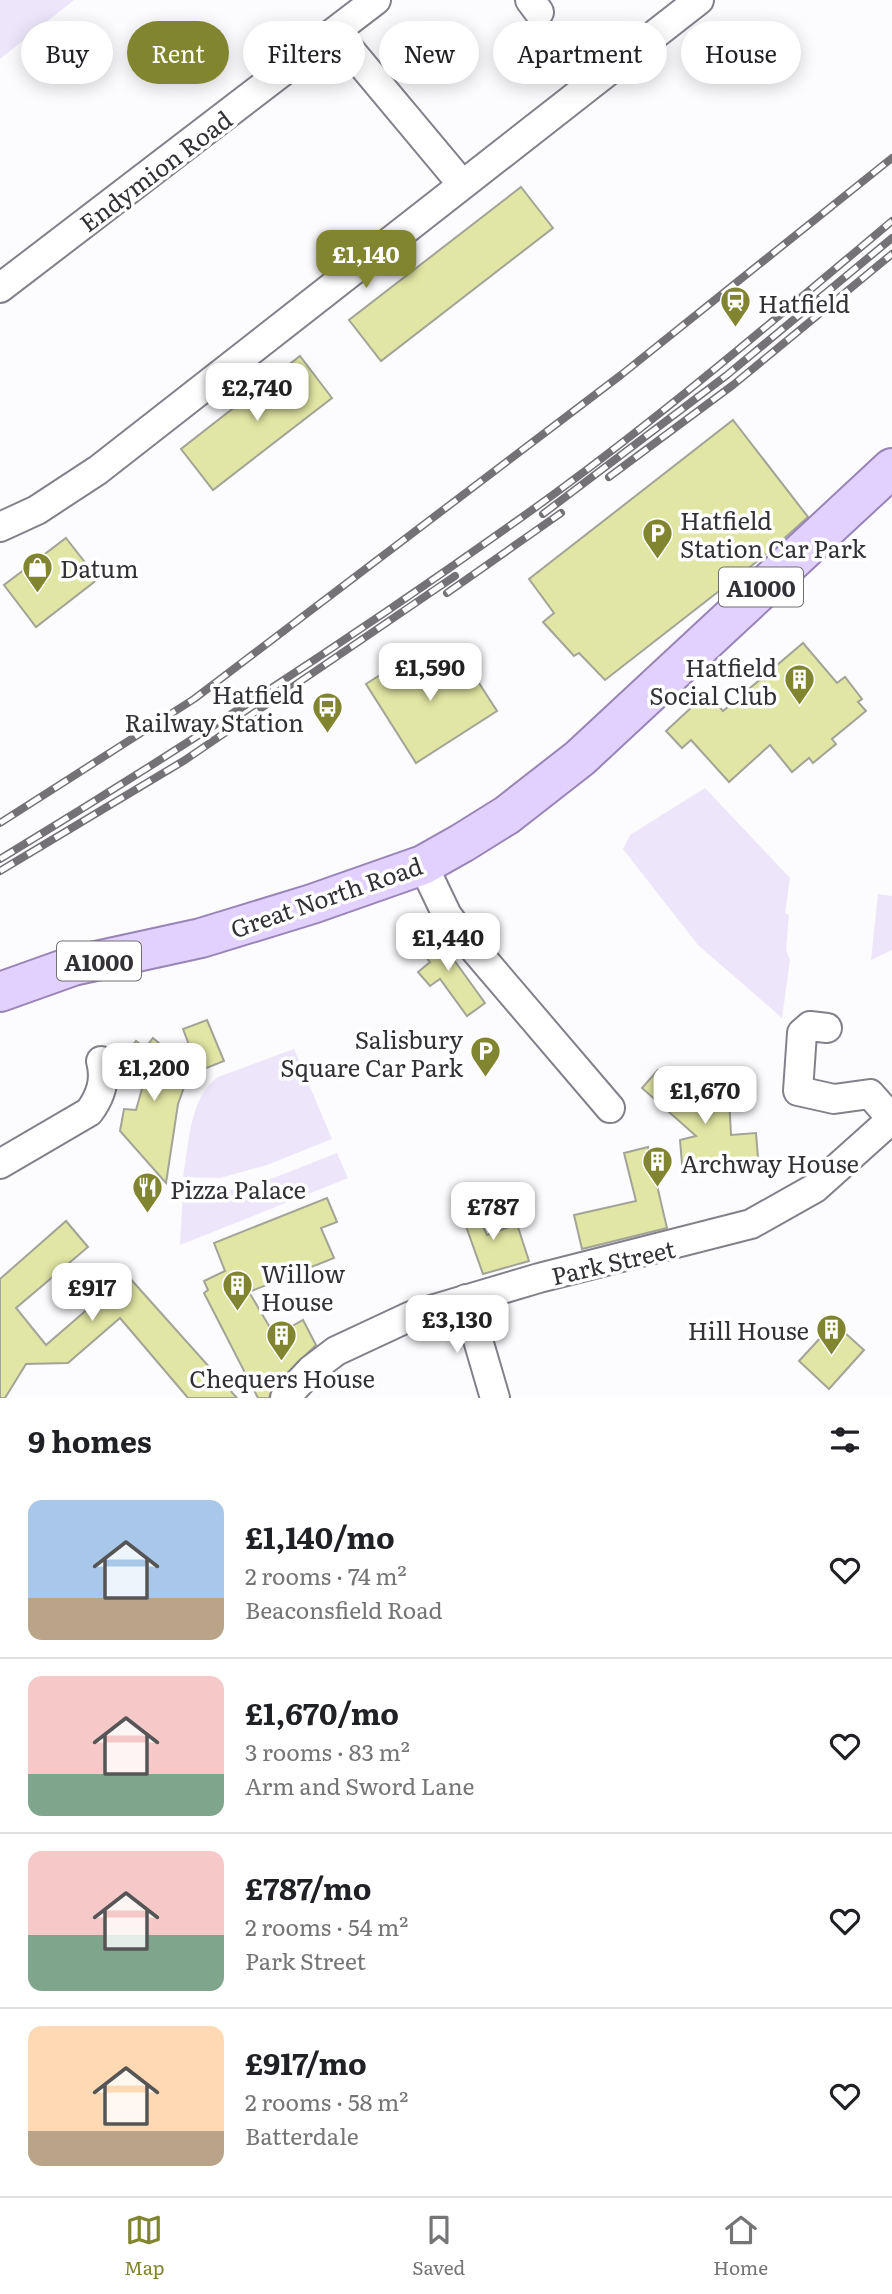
<!DOCTYPE html>
<html lang="en">
<head>
<meta charset="utf-8">
<style>
	body { margin:0; font-family:Literata,serif; background:#f2f2f2; color:#202124; height:100vh; display:flex; flex-direction:column; font-size:26px; white-space:nowrap }
	* { box-sizing:border-box; margin:0 }
	p { font-size:23px; color:#757577 }
	.icon { flex:none; width:38px; height:38px; fill:none; stroke:currentColor; stroke-width:2; stroke-linecap:round; stroke-linejoin:round }
	.map { position:relative; height:1398px; overflow:hidden }
	.sheet { display:flex; flex-direction:column; background:#fff; flex:1 }
	.sheet>* { flex:none }
	.hud { position:absolute; left:21px; top:21px; width:850px; height:63px; display:flex; gap:14px }
	.price { position:absolute; translate:-50% -60px; padding:0 16px; border-radius:14px; background:#fff; color:#222; font-size:23px; line-height:46px; filter:drop-shadow(0 2px 4px #0008) }
	.price::after { content:''; position:absolute; left:50%; top:42px; width:21px; height:16px; margin-left:-10px; background:inherit; clip-path:polygon(0 0,100% 0,50% 100%) }
	.price.selected { background:#81852f; color:#fff }
	ul { padding:0; list-style:none }
	li { display:flex; align-items:center; gap:21px; height:175px; padding:0 28px }
	li+li { border-top:2px solid #e0e0e0 }
	li span { display:grid; place-items:center; flex:none; width:196px; height:140px; border-radius:14px; color:#555 }
	li>.icon { margin-inline-start:auto }
	span .icon { width:84px; height:84px; fill:#fffc; stroke-width:1 }
	li b { font-size:30px }
	h2 { display:flex; justify-content:space-between; align-items:center; height:84px; padding:0 28px; font-size:30px }
	.chip { padding:0 24px; border-radius:32px; background:#fff; box-shadow:0 4px 18px #0003; font-size:24px; line-height:63px }
	.chip.selected { background:#81852f; color:#fff }
	.dock { display:flex; justify-content:space-around; align-items:center; height:98px; border-top:2px solid #e0e0e0; background:#fff; font-size:19px; color:#757577 }
	.dock a { display:grid; justify-items:center; gap:4px }
	.dock .selected { color:#81852f }
	.map>svg:first-child { display:block }
</style>
</head>
<body>
<div class="map">
<svg width="892" height="1398" viewBox="0 0 892 1398">
	<rect width="100%" height="100%" fill="#fcfbfe"/>
	<!-- green -->
	<g fill="#ede6fa">
		<path d="M0,0h74l-74,59z"/>
		<path d="M705,788l85,90 -5,35 4,2 -3,35 4,10 -8,58 -84,-73 -75,-96 7,-14z"/>
		<path d="M878,894l14,2v54l-21,10z"/>
		<path d="M294,1049l38,90 -65,26 -47,13 -37,-1c6,-32 6,-80 35,-100z"/>
		<path d="M337,1153l11,25 -168,67 3,-52c54,4 105,-21 154,-40z"/>
	</g>
	<!-- building -->
	<g fill="#e1e6a4" stroke="#a2a497" stroke-width="2">
		<path d="M521,187l32,41 -172,133 -32,-41z"/>
		<path d="M300,356l32,42 -119,92 -32,-41z"/>
		<path d="M733,420l75,97 -39,35 -164,128 -26,-27 -5,3 -31,-34 11,-9 -25,-34z"/>
		<path d="M66,538l32,41 -62,48 -32,-42z"/>
		<path d="M803,643l34,40 8,-6 17,22 -4,3 8,9 -34,28 4,5 -23,19 -4,-5 -17,14 -22,-27 -41,37 -38,-42 -9,8 -16,-17 41,-38 16,18z"/>
		<path d="M422,648l9,13 8,-6 16,22 15,-8 27,42 -81,52 -50,-79z"/>
		<path d="M431,929l21,22 -3,2 36,50 -18,13 -27,-37 -10,7 -12,-14 12,-10 -15,-18z"/>
		<path d="M207,1020l17,41 -25,10 -16,-42z"/>
		<path d="M153,1038l41,35 -8,9 -8,22 -12,79 -46,-52 4,-22 12,1 8,-28 -25,-19 17,-22 9,7z"/>
		<path d="M658,1070l34,28 37,-1 2,38 25,-2 3,37 -22,1 -1,-11 -54,4 -2,-24 16,-4 -54,-48z"/>
		<path d="M648,1147l19,81 -85,21 -8,-34 62,-14 -12,-48z"/>
		<path d="M468,1196l19,39 30,-11 12,37 -46,13 -26,-73z"/>
		<path d="M327,1198l10,24 -16,6 13,30 -85,34 26,44 28,-16 13,25 -43,42 -4,11h-11l-54,-105 4,-3 -4,-9 21,-10 -11,-28z"/>
		<path d="M66,1221l22,26 -72,61 30,37 81,-70 110,123h-49l-68,-80 -52,45 -42,1 -21,34h-5v-119z"/>
		<path d="M834,1323l30,27 -35,39 -30,-28z"/>
	</g>
	<g fill="none" stroke-linecap="round" stroke-linejoin="round">
		<defs>
			<g id="minor">
				<path d="M530,0l9,12"/>
				<path d="M335,32l127,152"/>
				<path d="M0,288l376,-288"/>
				<path d="M0,527l37,-17 61,-40 601,-470"/>
				<path d="M423,865l24,50 11,15 152,178"/>
				<path d="M827,1028l-17,-2 -8,7 -4,58 36,8 36,-5 22,25"/>
				<path d="M0,1164l89,-52c12,-16 17,-32 12,-51"/>
				<path d="M466,1299l29,99"/>
				<path d="M285,1398l26,-28 25,-19 75,-35 128,-38 212,-54 64,-36 77,-69"/>
			</g>
			<path id="primary" d="M0,992l73,-26 128,-28 111,-34 111,-39 39,-22 45,-28 73,-57 312,-290"/>
		</defs>
		<!-- minor casing -->
		<use href="#minor" stroke="#84808b" stroke-width="32"/>
		<!-- primary casing -->
		<use href="#primary" stroke="#9884b7" stroke-width="42"/>
		<!-- minor -->
		<use href="#minor" stroke="#fff" stroke-width="28"/>
		<!-- primary -->
		<use href="#primary" stroke="#e2d0fe" stroke-width="38"/>
		<defs>
			<g id="rail">
				<path d="M609,477l124,-92 159,-131"/>
				<path d="M543,514l184,-139 165,-137"/>
				<path d="M447,593l114,-80"/>
				<path d="M0,823l194,-124 427,-324 271,-217"/>
				<path d="M0,859c173,-105 343,-215 508,-332 134,-94 259,-201 384,-306"/>
				<path d="M0,871l185,-111 270,-184"/>
			</g>
		</defs>
		<!-- rail casing -->
		<use href="#rail" stroke="#747277" stroke-width="8"/>
		<!-- rail -->
		<use href="#rail" stroke="#fff" stroke-width="5" stroke-dasharray="16" stroke-linecap="butt"/>
	</g>
	<!-- icons -->
	<defs>
		<symbol id="station-pin" viewBox="-11 -11 22 30"><path d="M0 17L-7.5 6A9.5 9.5 0 1 1 7.5 6Z" fill="#81852f" stroke="#fff"/><path d="M-3-6H3Q5-6 5-4V2Q5 4 3 4L4.5 6H3L1.5 4h-3L-3 6H-4.5L-3 4Q-5 4-5 2V-4Q-5-6-3-6ZM-3.5-4v3h7v-3ZM-3.5 1v1.5H-2V1ZM2 1v1.5H3.5V1Z" fill="#fff"/></symbol>
		<symbol id="parking-pin" viewBox="-11 -11 22 30"><path d="M0 17L-7.5 6A9.5 9.5 0 1 1 7.5 6Z" fill="#81852f" stroke="#fff"/><path d="M-3.5-5.5H1a3.5 3.5 0 0 1 0 7H-1V5.5H-3.5ZM-1-3.4V-.6H.8a1.4 1.4 0 0 0 0-2.8Z" fill="#fff"/></symbol>
		<symbol id="shop-pin" viewBox="-11 -11 22 30"><path d="M0 17L-7.5 6A9.5 9.5 0 1 1 7.5 6Z" fill="#81852f" stroke="#fff"/><path d="M-5-2.5h2.3a2.7 3.5 0 0 1 5.4 0H5L5.5 6h-11ZM-1.5-2.5h3a1.5 2.3 0 0 0-3 0Z" fill="#fff"/></symbol>
		<symbol id="building-pin" viewBox="-11 -11 22 30"><path d="M0 17L-7.5 6A9.5 9.5 0 1 1 7.5 6Z" fill="#81852f" stroke="#fff"/><path d="M-4-6H4V6H1V3H-1V6H-4ZM-2.5-4.3h1.7v1.8h-1.7ZM.8-4.3h1.7v1.8H.8ZM-2.5-1h1.7V.8h-1.7ZM.8-1h1.7V.8H.8Z" fill="#fff"/></symbol>
		<symbol id="bus-pin" viewBox="-11 -11 22 30"><path d="M0 17L-7.5 6A9.5 9.5 0 1 1 7.5 6Z" fill="#81852f" stroke="#fff"/><path d="M-5-6H5V4H4V6H2V4H-2V6H-4V4H-5ZM-3.5-4V0h7V-4ZM-3.5 1.2v1.5H-2V1.2ZM2 1.2v1.5H3.5V1.2Z" fill="#fff"/></symbol>
		<symbol id="restaurant-pin" viewBox="-11 -11 22 30"><path d="M0 17L-7.5 6A9.5 9.5 0 1 1 7.5 6Z" fill="#81852f" stroke="#fff"/><path d="M-5-6h1v4h1v-4h1v4h1v-4h1v5L-1.5 .5V6h-2V.5L-5-1ZM5-6V6H3V1.5H1.5Q1.5-4 5-6Z" fill="#fff"/></symbol>
	</defs>
	<g fill-rule="evenodd">
		<use href="#station-pin" x="718" y="284" width="35" height="47"/>
		<use href="#parking-pin" x="640" y="516" width="35" height="47"/>
		<use href="#shop-pin" x="20" y="550" width="35" height="47"/>
		<use href="#building-pin" x="782" y="662" width="35" height="47"/>
		<use href="#bus-pin" x="310" y="690" width="35" height="47"/>
		<use href="#parking-pin" x="468" y="1034" width="35" height="47"/>
		<use href="#building-pin" x="640" y="1144" width="35" height="47"/>
		<use href="#restaurant-pin" x="130" y="1170" width="35" height="47"/>
		<use href="#building-pin" x="220" y="1268" width="35" height="47"/>
		<use href="#building-pin" x="814" y="1312" width="35" height="47"/>
		<use href="#building-pin" x="264" y="1318" width="35" height="47"/>
	</g>
	<g text-anchor="middle" dominant-baseline="central" stroke-width="7" stroke-linejoin="round" paint-order="stroke">
		<!-- shield labels -->
		<g fill="#fff" stroke="#706f72" stroke-width="2">
			<rect x="719" y="567.5" width="84" height="39" rx="5"/>
			<rect x="57" y="941.5" width="84" height="39" rx="5"/>
		</g>
		<g font-size="23" font-weight="bold" fill="#333136">
			<text x="761" y="587">A1000</text>
			<text x="99" y="961">A1000</text>
		</g>
		<!-- street labels -->
		<g font-size="24" fill="#333136" stroke="#fff">
			<text transform="translate(155 170) rotate(-37)">Endymion Road</text>
			<text transform="translate(326 896) rotate(-19)">Great North Road</text>
			<text transform="translate(613 1261) rotate(-13)">Park Street</text>
		</g>
		<!-- poi labels -->
		<g font-size="24" fill="#333136" stroke="#fff" text-anchor="start">
			<text x="758" y="302">Hatfield</text>
			<text x="680" y="519">Hatfield<tspan x="680" dy="28">Station Car Park</tspan></text>
			<text x="60" y="567">Datum</text>
			<text x="777" y="666" text-anchor="end">Hatfield<tspan x="777" dy="28">Social Club</tspan></text>
			<text x="304" y="693" text-anchor="end">Hatfield<tspan x="304" dy="28">Railway Station</tspan></text>
			<text x="463" y="1038" text-anchor="end">Salisbury<tspan x="463" dy="28">Square Car Park</tspan></text>
			<text x="681" y="1162">Archway House</text>
			<text x="170" y="1188">Pizza Palace</text>
			<text x="261" y="1272">Willow<tspan x="261" dy="28">House</tspan></text>
			<text x="809" y="1329" text-anchor="end">Hill House</text>
			<text x="282" y="1377" text-anchor="middle">Chequers House</text>
		</g>
	</g>
</svg>
<b class="price selected" style="left:366px;top:290px">£1,140</b>
<b class="price" style="left:257px;top:423px">£2,740</b>
<b class="price" style="left:430px;top:703px">£1,590</b>
<b class="price" style="left:448px;top:973px">£1,440</b>
<b class="price" style="left:154px;top:1103px">£1,200</b>
<b class="price" style="left:705px;top:1126px">£1,670</b>
<b class="price" style="left:493px;top:1242px">£787</b>
<b class="price" style="left:92px;top:1323px">£917</b>
<b class="price" style="left:457px;top:1355px">£3,130</b>
<div class="hud">
<a class="chip">Buy</a>
<a class="chip selected">Rent</a>
<a class="chip">Filters</a>
<a class="chip">New</a>
<a class="chip">Apartment</a>
<a class="chip">House</a>
</div>
</div>
<section class="sheet">
<h2>9 homes<svg class="icon" aria-label="filters" viewBox="0 0 24 24"><path d="M4 7h16M4 17h16"/><circle cx="9" cy="7" r="2"/><circle cx="15" cy="17" r="2"/></svg></h2>
<ul>
<li><span style="background:linear-gradient(#a9c7e8 70%,#b9a48a 0)"><svg class="icon" aria-label="home" viewBox="0 0 24 24"><path d="M3 11l9-7 9 7M6 9v11h12V9"/></svg></span><div><b>£1,140/mo</b><p>2 rooms · 74 m²</p><p>Beaconsfield Road</p></div><svg class="icon" aria-label="heart" viewBox="0 0 24 24"><path d="M12 20l-8-8c-3-5 5-10 8-4 3-6 11-1 8 4z"/></svg></li>
<li><span style="background:linear-gradient(#f6c9c9 70%,#7fa58c 0)"><svg class="icon" aria-label="home" viewBox="0 0 24 24"><path d="M3 11l9-7 9 7M6 9v11h12V9"/></svg></span><div><b>£1,670/mo</b><p>3 rooms · 83 m²</p><p>Arm and Sword Lane</p></div><svg class="icon" aria-label="heart" viewBox="0 0 24 24"><path d="M12 20l-8-8c-3-5 5-10 8-4 3-6 11-1 8 4z"/></svg></li>
<li><span style="background:linear-gradient(#f6c9c9 60%,#7fa58c 0)"><svg class="icon" aria-label="home" viewBox="0 0 24 24"><path d="M3 11l9-7 9 7M6 9v11h12V9"/></svg></span><div><b>£787/mo</b><p>2 rooms · 54 m²</p><p>Park Street</p></div><svg class="icon" aria-label="heart" viewBox="0 0 24 24"><path d="M12 20l-8-8c-3-5 5-10 8-4 3-6 11-1 8 4z"/></svg></li>
<li><span style="background:linear-gradient(#ffd9b3 75%,#b9a48a 0)"><svg class="icon" aria-label="home" viewBox="0 0 24 24"><path d="M3 11l9-7 9 7M6 9v11h12V9"/></svg></span><div><b>£917/mo</b><p>2 rooms · 58 m²</p><p>Batterdale</p></div><svg class="icon" aria-label="heart" viewBox="0 0 24 24"><path d="M12 20l-8-8c-3-5 5-10 8-4 3-6 11-1 8 4z"/></svg></li>
</ul>
</section>
<nav class="dock">
<a class="selected"><svg class="icon" aria-label="map" viewBox="0 0 24 24"><path d="M3 6l6-2 6 2 6-2v14l-6 2-6-2-6 2zM9 4v14M15 6v14"/></svg>Map</a>
<a><svg class="icon" aria-label="saved" viewBox="0 0 24 24"><path d="M7 4h10v16l-5-4-5 4z"/></svg>Saved</a>
<a><svg class="icon" aria-label="home" viewBox="0 0 24 24"><path d="M3 11l9-7 9 7M6 9v11h12V9"/></svg>Home</a>
</nav>
</body>
</html>
